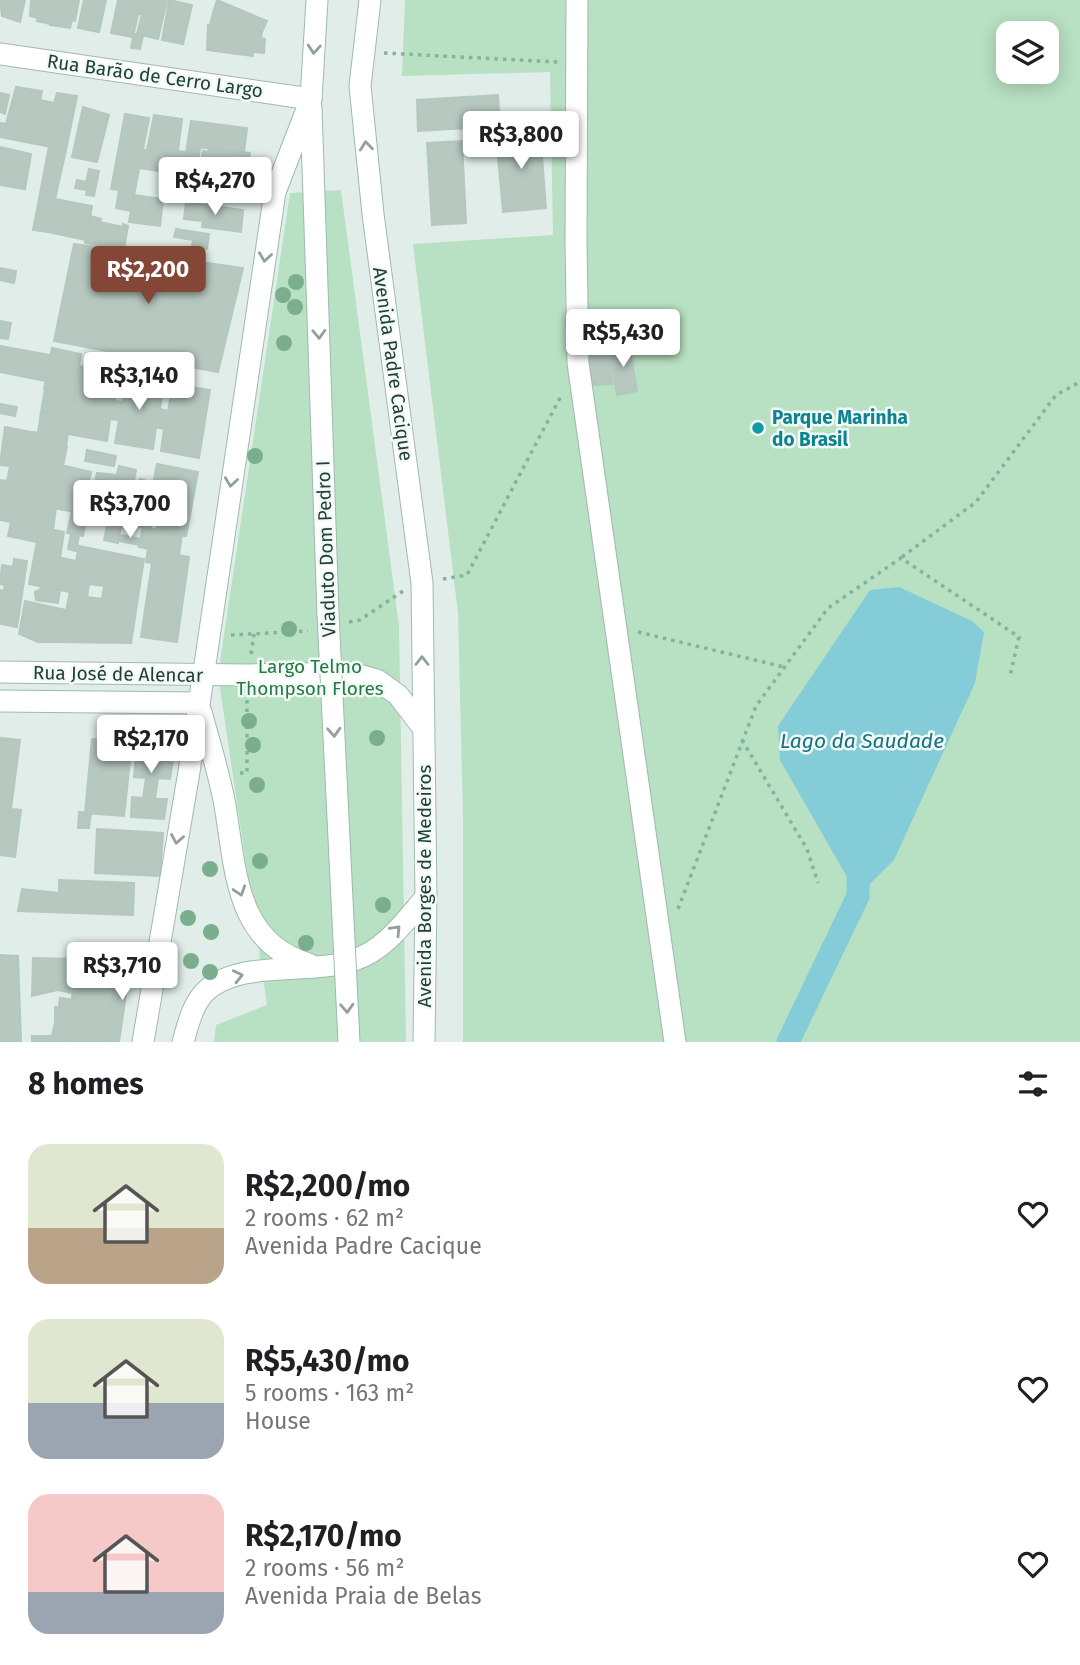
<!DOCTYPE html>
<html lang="en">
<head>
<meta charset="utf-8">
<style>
	body { margin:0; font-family:"Fira Sans",sans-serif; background:#f6f6f6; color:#202124; height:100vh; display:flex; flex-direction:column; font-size:26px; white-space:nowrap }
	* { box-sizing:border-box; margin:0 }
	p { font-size:23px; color:#757577 }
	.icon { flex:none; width:38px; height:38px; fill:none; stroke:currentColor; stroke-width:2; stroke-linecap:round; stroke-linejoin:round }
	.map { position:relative; height:1042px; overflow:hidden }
	.side { display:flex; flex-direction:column; background:#fff; flex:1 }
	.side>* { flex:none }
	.buttons { position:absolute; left:996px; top:21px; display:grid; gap:14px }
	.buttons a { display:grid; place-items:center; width:63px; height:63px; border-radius:14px; background:#fff; box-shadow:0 4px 18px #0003; font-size:35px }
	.price { position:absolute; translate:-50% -60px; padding:0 16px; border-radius:7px; background:#fff; color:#222; font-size:23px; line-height:46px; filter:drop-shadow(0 2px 4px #0008) }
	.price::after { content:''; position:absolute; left:50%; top:42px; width:21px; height:16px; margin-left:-10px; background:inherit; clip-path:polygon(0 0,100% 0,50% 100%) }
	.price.selected { background:#844637; color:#fff }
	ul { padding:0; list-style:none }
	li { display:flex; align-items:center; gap:21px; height:175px; padding:0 28px }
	li span { display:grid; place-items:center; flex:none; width:196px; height:140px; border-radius:21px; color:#555 }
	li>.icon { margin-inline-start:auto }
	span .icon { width:84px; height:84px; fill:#fffc; stroke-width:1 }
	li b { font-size:30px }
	h2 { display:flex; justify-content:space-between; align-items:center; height:84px; padding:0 28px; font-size:30px }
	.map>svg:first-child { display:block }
</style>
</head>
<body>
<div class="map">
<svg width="1080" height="1042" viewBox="0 0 1080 1042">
	<rect width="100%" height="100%" fill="#e1ede8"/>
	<!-- green -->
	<g fill="#b8e0c2" fill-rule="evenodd">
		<path d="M405,0h675v1042h-617v-226l-5,-203 -45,-369 140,-9 -3,-163 -148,4zM1008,33h38v39h-38z"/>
		<path d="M341,190l58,436 7,416h-192l2,-17 51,-20 -49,-330 72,-482z"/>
	</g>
	<!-- water -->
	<path fill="#84cdd8" d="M899,587l73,34 12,11 -9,51 -81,177 -36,36 -78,-136 -2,-34 92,-136z"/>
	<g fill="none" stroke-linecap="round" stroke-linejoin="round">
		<!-- canal -->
		<path stroke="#84cdd8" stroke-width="23" d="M788,1042l70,-146v-29"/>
	</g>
	<!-- building -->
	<g fill="#b6c8c0" stroke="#b3c8be" stroke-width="2" fill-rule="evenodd">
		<path d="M0,0h25l-5,22 -18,-6z"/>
		<path d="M31,0l24,1 -5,23 -13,-3 1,-3 -8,-2z"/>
		<path d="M79,0l-4,21 -3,-1 -2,8 -20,-3 5,-25z"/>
		<path d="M84,0h22l-7,32 -21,-4z"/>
		<path d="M118,0h23l-8,37 -22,-4z"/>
		<path d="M141,0h26l-9,39 -21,-5 5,-20h-4z"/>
		<path d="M169,0l23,5 -9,39 -21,-4z"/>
		<path d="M217,0l50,21 -5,11 -48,-22z"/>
		<path d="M214,10l48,22 -1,6 4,1 -1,14 -11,-1v4l-46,-6 1,-25h2z"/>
		<path d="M214,10l9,4 -2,13 -11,-2z"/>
		<path d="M134,34l9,2 -3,13 -9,-1z"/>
		<path d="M16,87l26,4 -11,52 -31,-6v-14l6,1z"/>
		<path d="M0,93l9,2 -4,19 -5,-2z"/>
		<path d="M57,93l20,3 -11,54 -35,-7 9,-43 14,3z"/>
		<path d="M498,95l2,31 -82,5 -1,-31z"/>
		<path d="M83,107l26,8 -12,47 -25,-5z"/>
		<path d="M125,114l24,4 -18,93 -15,-3 3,-18 -8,-1z"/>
		<path d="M154,115l28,4 -4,32 8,1 -3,23 -44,-7 4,-18h4z"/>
		<path d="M191,121l56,7 -3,25 -57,-7z"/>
		<path d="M540,131l6,77 -43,4 -7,-77z"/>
		<path d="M462,141l4,82 -34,2 -5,-82z"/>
		<path d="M49,146l17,4 -13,58 -15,-4z"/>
		<path d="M187,146l13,2 -4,29 -13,-2z"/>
		<path d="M0,147l31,7 -6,35 -25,-4z"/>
		<path d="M209,149l41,4 -3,22 -41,-6 1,-12 -5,-1 1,-5 5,1z"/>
		<path d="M89,169l10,2 -5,25 -8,-1 1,-5 -12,-2 2,-8 9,2z"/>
		<path d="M134,195l29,4 -3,27 -31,-4z"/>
		<path d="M55,199l37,7 -6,34 -38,-8z"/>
		<path d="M186,202l57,8 -2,22 -39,-5 1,-6 -19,-2z"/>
		<path d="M38,204l15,4 -5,24 -15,-2z"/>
		<path d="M90,216l11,3 -1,3 23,5v-3l5,2 -4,23 -39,-6z"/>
		<path d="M176,229l33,5 -2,15 -15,-2 1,-7 -19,-3z"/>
		<path d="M74,244l169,24 -25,104 -164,-31z"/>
		<path d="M0,268l16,3 -2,12 -14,-3z"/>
		<path d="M0,321l11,2 -3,16 -8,-1z"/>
		<path d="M629,344l8,47 -20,4 -8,-48z"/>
		<path d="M0,346l50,9 -4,26 -46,-9z"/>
		<path d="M52,348l14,3 -7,41 -15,-3z"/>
		<path d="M609,350l3,34 -23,1 -2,-33z"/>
		<path d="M66,351l15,3 -15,92 -15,-3z"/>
		<path d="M79,366l41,7 -5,28 8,1 4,-27 37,6 -4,28 8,2 5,-27 37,6 -11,68 -38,-7 3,-22 -8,-2 -3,22 -38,-6 4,-23 -9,-1 -3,22 -39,-7z"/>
		<path d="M45,389l14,3 -4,22 -14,-2z"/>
		<path d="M0,404l17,3 -2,9 -15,-3z"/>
		<path d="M41,412l14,2 -3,22 -14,-3z"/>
		<path d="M5,427l47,9 -15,91 -37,-7v-40l7,1 3,-15 -10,-1z"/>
		<path d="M34,432l18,4 -15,91 -20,-4z"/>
		<path d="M51,443l16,3 -4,20 28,6 -4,16 7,1 3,-16 20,2 -1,3 3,-12 17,4 -2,11 5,1 1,-3 13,5 4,-20 41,8 -12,64 -29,-6 4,-20 -7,-2 -3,19 -21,-1 1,-4 -9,-2 -4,23 -14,-3 4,-19 -19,-6 4,-20 -7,-1 -4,19 5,1 -4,22 -16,-3 5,-22 -16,-3 -3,22 -16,-3z"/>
		<path d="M87,450l29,6 -2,10 -29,-5z"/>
		<path d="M60,465l31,7 -4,16 7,1 3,-16 20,2 -1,3 9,1 1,-2 13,5 1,-3 19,6 -4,18 7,1 4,-18 28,5 -8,45 -29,-6 4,-20 -7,-2 -3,19 -21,-1 1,-4 -9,-2v4l-5,-1v-4l-9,-2v4l-19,-6 4,-20 -7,-1 -4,19 -30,-5z"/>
		<path d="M11,522l29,5 -3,15 -29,-6z"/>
		<path d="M40,527l24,5 -4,26 -25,-6z"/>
		<path d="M143,527l39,8 -3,20 -40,-8z"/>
		<path d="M71,534l8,1 -3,16 -8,-2z"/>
		<path d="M120,535l21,4 -1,6 -21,-4z"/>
		<path d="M79,546l65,13 -13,84 -71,-1zM89,584l16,2 -3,13 -15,-2z"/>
		<path d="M148,549l41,8 -12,85 -36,-5 11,-74 -6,-1z"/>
		<path d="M35,552l41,9 -6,31 -41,-8z"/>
		<path d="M14,559l13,2 -10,66 -16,-3 -1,-4v-30l4,1 1,-6 -5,-1 2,-19 11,2z"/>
		<path d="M105,582l18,3 -4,22 -18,-3z"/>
		<path d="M41,586l19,4 -2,13 -22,-3 -1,-8 5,-2z"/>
		<path d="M25,601l41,9 -6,32h-22l-19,-8z"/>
		<path d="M138,733l18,1 18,19 -4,26 -12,-1 -3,21h12l-3,20 -33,-2 1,-20 11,1 3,-20 -12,-1z"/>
		<path d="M0,738l20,2 -9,69 10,1 -6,47 -15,-2z"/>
		<path d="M92,739l40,3 -8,74 -39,-3z"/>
		<path d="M79,812l12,1 -2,15h-11z"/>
		<path d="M97,829l66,4 -3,43 -65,-3z"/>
		<path d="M59,880l75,3 -1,32 -115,-4 4,-22 37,4z"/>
		<path d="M0,955l18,1 3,86h-21z"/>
		<path d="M33,958l92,2 -13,82h-80v-6h20l5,-22h-2v-7l4,1 1,-10 12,2 1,-7 -16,-3 -25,6z"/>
		<path d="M125,960h6l-12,82h-7z"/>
		<path d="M80,980l35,6 -9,56h-36l-4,-3 1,-9 -12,-2v-21l4,1 1,-10 12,2 1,-9 5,1z"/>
	</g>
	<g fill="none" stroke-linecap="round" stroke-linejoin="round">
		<defs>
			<g id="street">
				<path d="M577,0l-1,242 2,121 97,679"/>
				<path d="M0,54l311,45"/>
			</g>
			<g id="secondary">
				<path d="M370,0l-10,86 13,128 49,369 4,314 -2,145"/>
				<path d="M311,108l17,506"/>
				<path d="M0,672l247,3 105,-2 25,7 21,15 26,34"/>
				<path d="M0,701l199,2"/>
				<path d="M201,712c8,29 17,58 23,88 12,65 9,142 85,164"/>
				<path d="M143,1042l46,-270 86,-580 36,-93 6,-99"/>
				<path d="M183,1042c5,-17 9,-36 21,-49 34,-35 106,-17 150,-33 31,-10 51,-39 72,-63"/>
			</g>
		</defs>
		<!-- street casing -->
		<use href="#street" stroke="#a3b6af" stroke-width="23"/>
		<!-- secondary casing -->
		<use href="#secondary" stroke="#9ebaaf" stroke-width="23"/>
		<!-- path -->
		<g stroke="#7fb4a1" stroke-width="3.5" stroke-dasharray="3.5 5" stroke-linecap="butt">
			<path d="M384,53l174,9"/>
			<path d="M902,557l74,-55 80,-107 24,-13"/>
			<path d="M443,579l24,-4 94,-179"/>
			<path d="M349,622l11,-2 43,-29"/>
			<path d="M638,632l146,35"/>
			<path d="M231,635l77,-4"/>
			<path d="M251,654l3,-20"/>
			<path d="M742,740l65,109 11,34"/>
			<path d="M240,773h7v-76"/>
			<path d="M678,909l78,-203 72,-98 73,-50 118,79 -9,39"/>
		</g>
		<!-- street -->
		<use href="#street" stroke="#fff" stroke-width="21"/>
		<!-- secondary -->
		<use href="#secondary" stroke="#fff" stroke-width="21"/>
		<defs>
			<path id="secondary-bridge" d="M328,614l21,428"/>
		</defs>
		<!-- secondary-bridge casing -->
		<use href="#secondary-bridge" stroke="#9ebaaf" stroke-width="23" stroke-linecap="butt"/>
		<!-- secondary-bridge -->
		<use href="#secondary-bridge" stroke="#fff" stroke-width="21"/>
	</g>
	<!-- trees -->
	<g fill="#7aae8e">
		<circle cx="296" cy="282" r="8"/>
		<circle cx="283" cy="295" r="8"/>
		<circle cx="295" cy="307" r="8"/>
		<circle cx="284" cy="343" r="8"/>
		<circle cx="255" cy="456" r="8"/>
		<circle cx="289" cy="629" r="8"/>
		<circle cx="249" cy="721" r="8"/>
		<circle cx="377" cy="738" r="8"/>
		<circle cx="253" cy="745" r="8"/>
		<circle cx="257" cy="785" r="8"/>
		<circle cx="260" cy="861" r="8"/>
		<circle cx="210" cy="869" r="8"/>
		<circle cx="383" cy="905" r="8"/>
		<circle cx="188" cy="918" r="8"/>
		<circle cx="211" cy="932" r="8"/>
		<circle cx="306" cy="943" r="8"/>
		<circle cx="191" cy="961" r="8"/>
		<circle cx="210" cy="972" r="8"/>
	</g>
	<!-- one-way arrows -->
	<defs><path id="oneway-chevron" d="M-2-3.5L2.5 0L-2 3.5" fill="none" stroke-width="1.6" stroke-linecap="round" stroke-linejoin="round" transform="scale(1.75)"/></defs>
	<g stroke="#90a09a">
		<use href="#oneway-chevron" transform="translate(314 49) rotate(94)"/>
		<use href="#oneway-chevron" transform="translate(366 146) rotate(-96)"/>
		<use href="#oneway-chevron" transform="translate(265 257) rotate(98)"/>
		<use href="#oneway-chevron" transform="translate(319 334) rotate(88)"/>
		<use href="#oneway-chevron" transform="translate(231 482) rotate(98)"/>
		<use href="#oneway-chevron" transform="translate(422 661) rotate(-90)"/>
		<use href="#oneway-chevron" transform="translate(334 732) rotate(87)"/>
		<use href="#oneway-chevron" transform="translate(177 839) rotate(100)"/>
		<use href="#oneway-chevron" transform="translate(240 891) rotate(72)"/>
		<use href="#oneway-chevron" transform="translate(396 930) rotate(-46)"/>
		<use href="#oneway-chevron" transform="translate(238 976) rotate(-13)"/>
		<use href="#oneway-chevron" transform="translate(347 1008) rotate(87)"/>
	</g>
	<!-- markers -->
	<circle fill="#0f9aa8" stroke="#f2f9f6" stroke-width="2.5" cx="758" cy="428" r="7"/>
	<g text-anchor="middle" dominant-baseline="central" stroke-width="5" stroke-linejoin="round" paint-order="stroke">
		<!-- street labels -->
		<g font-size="19" fill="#204036" stroke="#f2f9f6">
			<text transform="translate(155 76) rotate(8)">Rua Barão de Cerro Largo</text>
			<text transform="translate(393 364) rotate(82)">Avenida Padre Cacique</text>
			<text transform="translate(326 549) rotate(-92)">Viaduto Dom Pedro I</text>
			<text transform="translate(118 674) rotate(1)">Rua José de Alencar</text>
			<text transform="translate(424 886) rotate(-90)">Avenida Borges de Medeiros</text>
		</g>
		<!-- culture labels -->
		<g font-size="19" font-weight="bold" fill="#0d838f" stroke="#f2f9f6" text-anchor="start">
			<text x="772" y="417">Parque Marinha<tspan x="772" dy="22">do Brasil</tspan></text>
		</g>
		<!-- park labels -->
		<g font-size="19" fill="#267b44" stroke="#f2f9f6">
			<text x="310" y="666">Largo Telmo<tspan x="310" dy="22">Thompson Flores</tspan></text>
		</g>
		<!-- water labels -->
		<g font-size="21" font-style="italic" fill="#147382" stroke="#f2f9f6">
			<text x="862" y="741">Lago da Saudade</text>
		</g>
	</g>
</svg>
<div class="buttons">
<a><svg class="icon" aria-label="layers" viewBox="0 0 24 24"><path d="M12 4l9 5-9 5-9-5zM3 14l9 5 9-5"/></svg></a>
</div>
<b class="price" style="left:521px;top:171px">R$3,800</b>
<b class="price" style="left:215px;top:217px">R$4,270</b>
<b class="price selected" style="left:148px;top:306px">R$2,200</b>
<b class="price" style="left:623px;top:369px">R$5,430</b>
<b class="price" style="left:139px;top:412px">R$3,140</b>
<b class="price" style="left:130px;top:540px">R$3,700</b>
<b class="price" style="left:151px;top:775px">R$2,170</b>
<b class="price" style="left:122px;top:1002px">R$3,710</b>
</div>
<section class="side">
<h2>8 homes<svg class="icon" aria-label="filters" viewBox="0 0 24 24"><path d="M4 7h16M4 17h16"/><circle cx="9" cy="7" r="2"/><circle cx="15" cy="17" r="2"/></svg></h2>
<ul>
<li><span style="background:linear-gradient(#dfe7d0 60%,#b9a48a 0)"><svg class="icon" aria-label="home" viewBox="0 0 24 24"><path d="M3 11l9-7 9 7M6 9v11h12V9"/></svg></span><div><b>R$2,200/mo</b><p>2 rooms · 62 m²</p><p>Avenida Padre Cacique</p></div><svg class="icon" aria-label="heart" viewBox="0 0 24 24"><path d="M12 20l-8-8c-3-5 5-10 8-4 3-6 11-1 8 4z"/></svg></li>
<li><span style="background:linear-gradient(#dfe7d0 60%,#9aa5b1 0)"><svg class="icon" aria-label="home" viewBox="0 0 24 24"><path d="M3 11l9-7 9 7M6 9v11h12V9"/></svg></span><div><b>R$5,430/mo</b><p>5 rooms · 163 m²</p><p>House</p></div><svg class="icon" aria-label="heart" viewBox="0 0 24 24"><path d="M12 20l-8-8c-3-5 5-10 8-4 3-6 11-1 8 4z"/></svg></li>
<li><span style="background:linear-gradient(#f6c9c9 70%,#9aa5b1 0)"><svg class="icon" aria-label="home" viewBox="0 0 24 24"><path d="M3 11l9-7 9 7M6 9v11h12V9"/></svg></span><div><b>R$2,170/mo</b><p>2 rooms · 56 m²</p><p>Avenida Praia de Belas</p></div><svg class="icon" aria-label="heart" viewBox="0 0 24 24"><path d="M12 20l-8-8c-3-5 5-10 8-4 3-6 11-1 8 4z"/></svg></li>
</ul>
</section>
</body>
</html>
